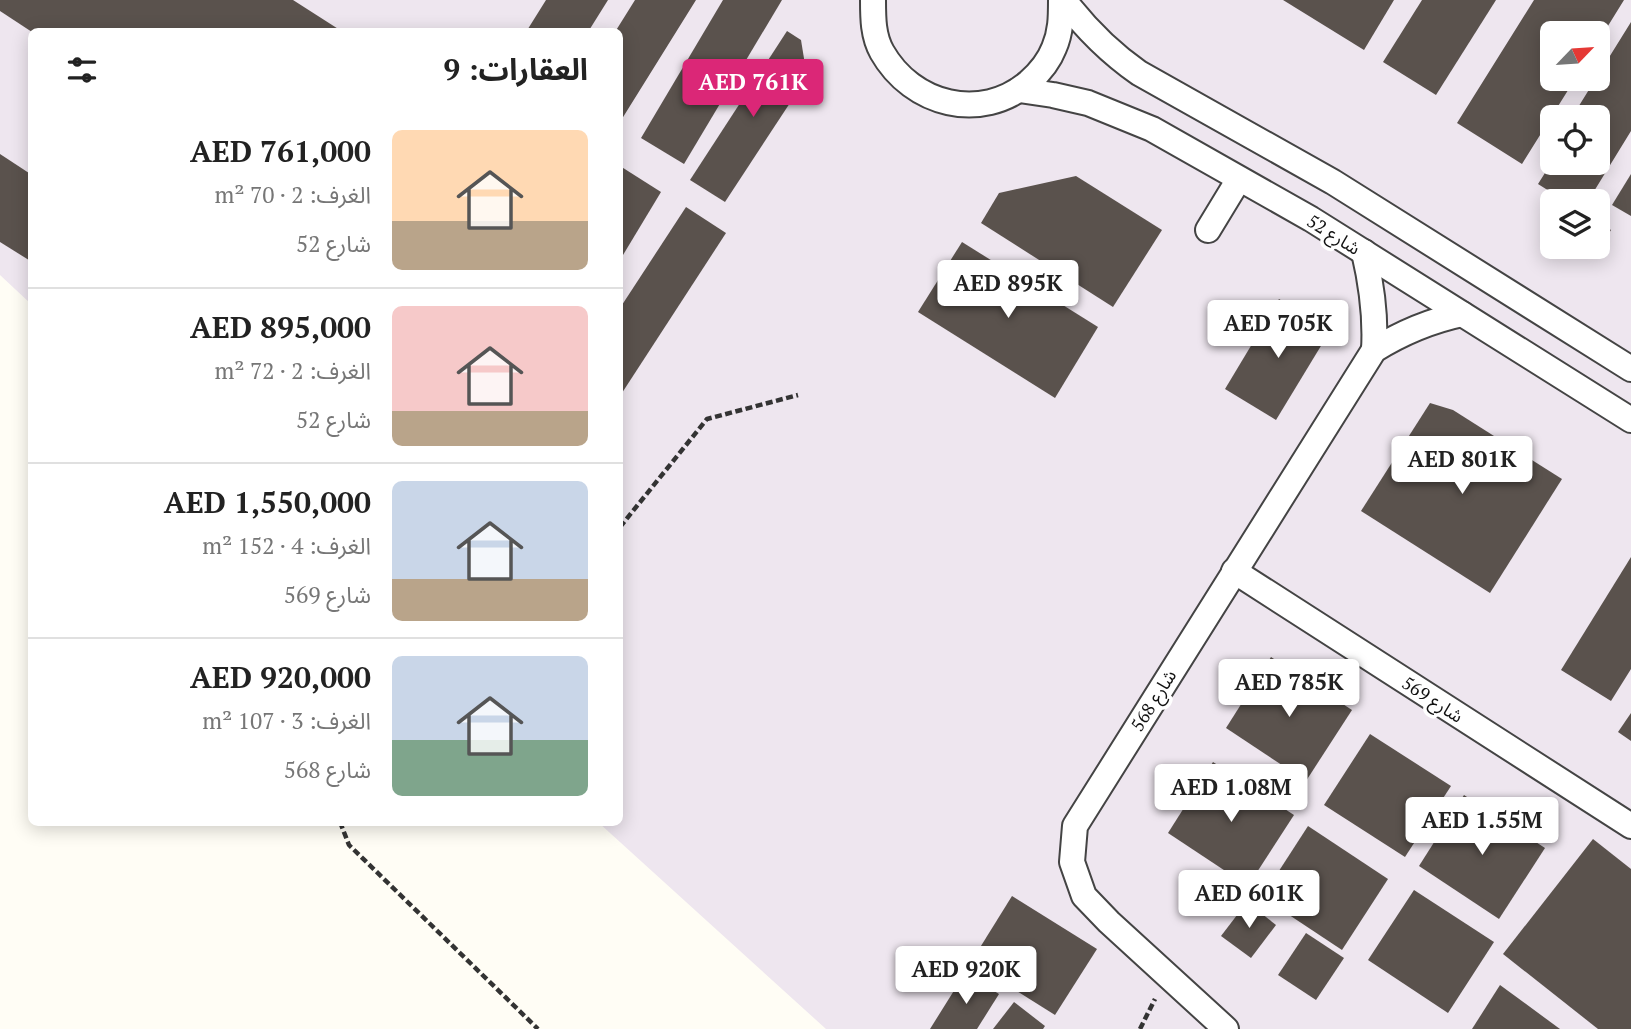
<!DOCTYPE html>
<html lang="ar">
<head>
<meta charset="utf-8">
<style>
	body { margin:0; font-family:"PT Serif","Noto Sans Arabic",serif; background:#f2f2f2; color:#222; direction:rtl; height:100vh; display:flex; flex-direction:column; font-size:26px; white-space:nowrap }
	* { box-sizing:border-box; margin:0 }
	p { font-size:23px; color:#767676 }
	.icon { flex:none; width:38px; height:38px; fill:none; stroke:currentColor; stroke-width:2; stroke-linecap:round; stroke-linejoin:round }
	.map { position:relative; flex:1; overflow:hidden; direction:ltr }
	.drawer { position:absolute; left:28px; top:28px; width:595px; height:798px; display:flex; flex-direction:column; background:#fff; border-radius:10px; box-shadow:0 4px 18px #0003; direction:rtl }
	.drawer>* { flex:none }
	.needle { width:46px; rotate:65deg }
	.fabs { position:absolute; left:1540px; top:21px; display:grid; gap:14px }
	.fabs a { display:grid; place-items:center; width:70px; height:70px; border-radius:10px; background:#fff; box-shadow:0 4px 18px #0003; font-size:35px }
	.price { position:absolute; translate:-50% -60px; padding:0 16px; border-radius:7px; background:#fff; color:#222; font-size:23px; line-height:46px; filter:drop-shadow(0 2px 4px #0008) }
	.price::after { content:''; position:absolute; left:50%; top:42px; width:21px; height:16px; margin-left:-10px; background:inherit; clip-path:polygon(0 0,100% 0,50% 100%) }
	.price.active { background:#db2777; color:#fff }
	ul { padding:0; list-style:none }
	li { display:flex; align-items:center; gap:21px; height:175px; padding:0 35px }
	li+li { border-top:2px solid #e0e0e0 }
	li span { display:grid; place-items:center; flex:none; width:196px; height:140px; border-radius:10px; color:#555 }
	li>.icon { margin-inline-start:auto }
	span .icon { width:84px; height:84px; fill:#fffc; stroke-width:1 }
	li b { font-size:30px }
	h2 { display:flex; justify-content:space-between; align-items:center; height:84px; padding:0 35px; font-size:30px }
	.map>svg:first-child { display:block }
</style>
</head>
<body>
<div class="map">
<svg width="1631" height="1029" viewBox="0 0 1631 1029">
	<rect width="100%" height="100%" fill="#fffdf5"/>
	<!-- industrial -->
	<path fill="#eee6ef" fill-rule="evenodd" d="M0,0h1631v1029h-805l-227,-206 21,-1v-790h-588l-1,272 -31,-29zM1552,33h46v46h-46zM1552,117h46v46h-46zM1552,201h46v46h-46z"/>
	<!-- building -->
	<g fill="#5a524d">
		<path d="M0,0h293l50,32h-311l-32,-21z"/>
		<path d="M546,0h62l-20,32h-62z"/>
		<path d="M635,0h61l-76,122v-90h-5z"/>
		<path d="M723,0h59l-98,164 -43,-26z"/>
		<path d="M1283,0h111l-30,50z"/>
		<path d="M1422,0h74l-60,95 -53,-33z"/>
		<path d="M1534,0h90l-26,42v-9h-46v46h23l-53,85 -65,-41z"/>
		<path d="M1631,22v109l-43,70h-23l-27,-17 12,-19 -3,-7 5,-8v13h46v-46h-26z"/>
		<path d="M787,31l14,9 6,37 -82,125 -35,-22z"/>
		<path d="M0,154l32,21v87l-32,-20z"/>
		<path d="M620,166l41,26 -41,68z"/>
		<path d="M1631,174v42l-19,-11z"/>
		<path d="M1076,176l86,54 -49,77 -132,-84 18,-30z"/>
		<path d="M686,207l40,26 -106,163v-88z"/>
		<path d="M1598,221l13,9 -13,21 -7,-4h7z"/>
		<path d="M962,242l136,85 -43,71 -137,-86z"/>
		<path d="M1279,299l51,32 -54,89 -51,-31z"/>
		<path d="M1430,403l23,7 109,69 -72,114 -129,-82z"/>
		<path d="M1631,557v112l-20,32 -50,-31z"/>
		<path d="M1271,657l81,53 -46,71 -80,-53z"/>
		<path d="M1631,713v28l-13,-9z"/>
		<path d="M1370,734l81,52 -46,71 -81,-52z"/>
		<path d="M1213,762l81,53 -46,71 -80,-53z"/>
		<path d="M1464,795l81,53 -46,71 -80,-53z"/>
		<path d="M1308,826l80,53 -46,71 -80,-53z"/>
		<path d="M1593,839l38,30v160h-33l-95,-75z"/>
		<path d="M1414,890l80,52 -46,71 -80,-53z"/>
		<path d="M1012,896l85,53 -42,66 -84,-53z"/>
		<path d="M1247,902l29,23 -25,33 -30,-22z"/>
		<path d="M1306,933l38,25 -28,42 -38,-25z"/>
		<path d="M965,973l34,21 -22,35h-47z"/>
		<path d="M1500,985l60,44h-88z"/>
		<path d="M1014,1002l31,24 -2,3h-50z"/>
	</g>
	<g fill="none" stroke-linecap="round" stroke-linejoin="round">
		<defs>
			<g id="street">
				<path d="M873,0c0,18 0,36 9,52 30,53 99,71 147,30 10,-9 20,-21 25,-34 7,-16 7,-31 7,-48"/>
				<path d="M1064,0c22,29 45,52 75,73l194,109 298,187"/>
				<path d="M1019,90l34,5 35,8 64,26 159,90 320,201"/>
				<path d="M1208,230l31,-51"/>
				<path d="M1364,252c8,34 12,64 10,98"/>
				<path d="M1234,571l397,255"/>
				<path d="M1226,1029l-117,-107 -25,-26 -12,-34 3,-36 299,-476c29,-18 55,-29 88,-36"/>
			</g>
		</defs>
		<!-- street casing -->
		<use href="#street" stroke="#444" stroke-width="28"/>
		<!-- path -->
		<g stroke="#333" stroke-width="4.5" stroke-dasharray="7 3.5" stroke-linecap="butt">
			<path d="M620,527l87,-108 91,-24"/>
			<path d="M340,822l9,23 189,184"/>
			<path d="M1140,1029l15,-30"/>
		</g>
		<!-- street -->
		<use href="#street" stroke="#fff" stroke-width="24"/>
	</g>
	<g text-anchor="middle" dominant-baseline="central" stroke-width="7" stroke-linejoin="round" paint-order="stroke">
		<!-- street labels -->
		<g font-size="18" fill="#111" stroke="#fff">
			<text transform="translate(1334 234) rotate(32)">شارع 52</text>
			<text transform="translate(1433 699) rotate(33)">شارع 569</text>
			<text transform="translate(1153 700) rotate(-58)">شارع 568</text>
		</g>
	</g>
</svg>
<div class="fabs">
<a><svg class="needle" viewBox="-14 -14 28 28"><path d="M0-13l5 13h-10z" fill="#e53935"/><path d="M0 13l5-13h-10z" fill="#767676"/></svg></a>
<a><svg class="icon" aria-label="locate" viewBox="0 0 24 24"><circle cx="12" cy="12" r="6"/><path d="M12 2v4M12 18v4M2 12h4M18 12h4"/></svg></a>
<a><svg class="icon" aria-label="layers" viewBox="0 0 24 24"><path d="M12 4l9 5-9 5-9-5zM3 14l9 5 9-5"/></svg></a>
</div>
<b class="price active" style="left:753px;top:119px">AED 761K</b>
<b class="price" style="left:1008px;top:320px">AED 895K</b>
<b class="price" style="left:1278px;top:360px">AED 705K</b>
<b class="price" style="left:1462px;top:496px">AED 801K</b>
<b class="price" style="left:1289px;top:719px">AED 785K</b>
<b class="price" style="left:1231px;top:824px">AED 1.08M</b>
<b class="price" style="left:1482px;top:857px">AED 1.55M</b>
<b class="price" style="left:1249px;top:930px">AED 601K</b>
<b class="price" style="left:966px;top:1006px">AED 920K</b>
<section class="drawer">
<h2>العقارات: 9<svg class="icon" aria-label="filters" viewBox="0 0 24 24"><path d="M4 7h16M4 17h16"/><circle cx="9" cy="7" r="2"/><circle cx="15" cy="17" r="2"/></svg></h2>
<ul>
<li><span style="background:linear-gradient(#ffd9b3 65%,#b9a48a 0)"><svg class="icon" aria-label="home" viewBox="0 0 24 24"><path d="M3 11l9-7 9 7M6 9v11h12V9"/></svg></span><div><b>AED 761,000</b><p>الغرف: 2 · 70 m²</p><p>شارع 52</p></div></li>
<li><span style="background:linear-gradient(#f6c9c9 75%,#b9a48a 0)"><svg class="icon" aria-label="home" viewBox="0 0 24 24"><path d="M3 11l9-7 9 7M6 9v11h12V9"/></svg></span><div><b>AED 895,000</b><p>الغرف: 2 · 72 m²</p><p>شارع 52</p></div></li>
<li><span style="background:linear-gradient(#c9d6e8 70%,#b9a48a 0)"><svg class="icon" aria-label="home" viewBox="0 0 24 24"><path d="M3 11l9-7 9 7M6 9v11h12V9"/></svg></span><div><b>AED 1,550,000</b><p>الغرف: 4 · 152 m²</p><p>شارع 569</p></div></li>
<li><span style="background:linear-gradient(#c9d6e8 60%,#7fa58c 0)"><svg class="icon" aria-label="home" viewBox="0 0 24 24"><path d="M3 11l9-7 9 7M6 9v11h12V9"/></svg></span><div><b>AED 920,000</b><p>الغرف: 3 · 107 m²</p><p>شارع 568</p></div></li>
</ul>
</section>
</div>
</body>
</html>
